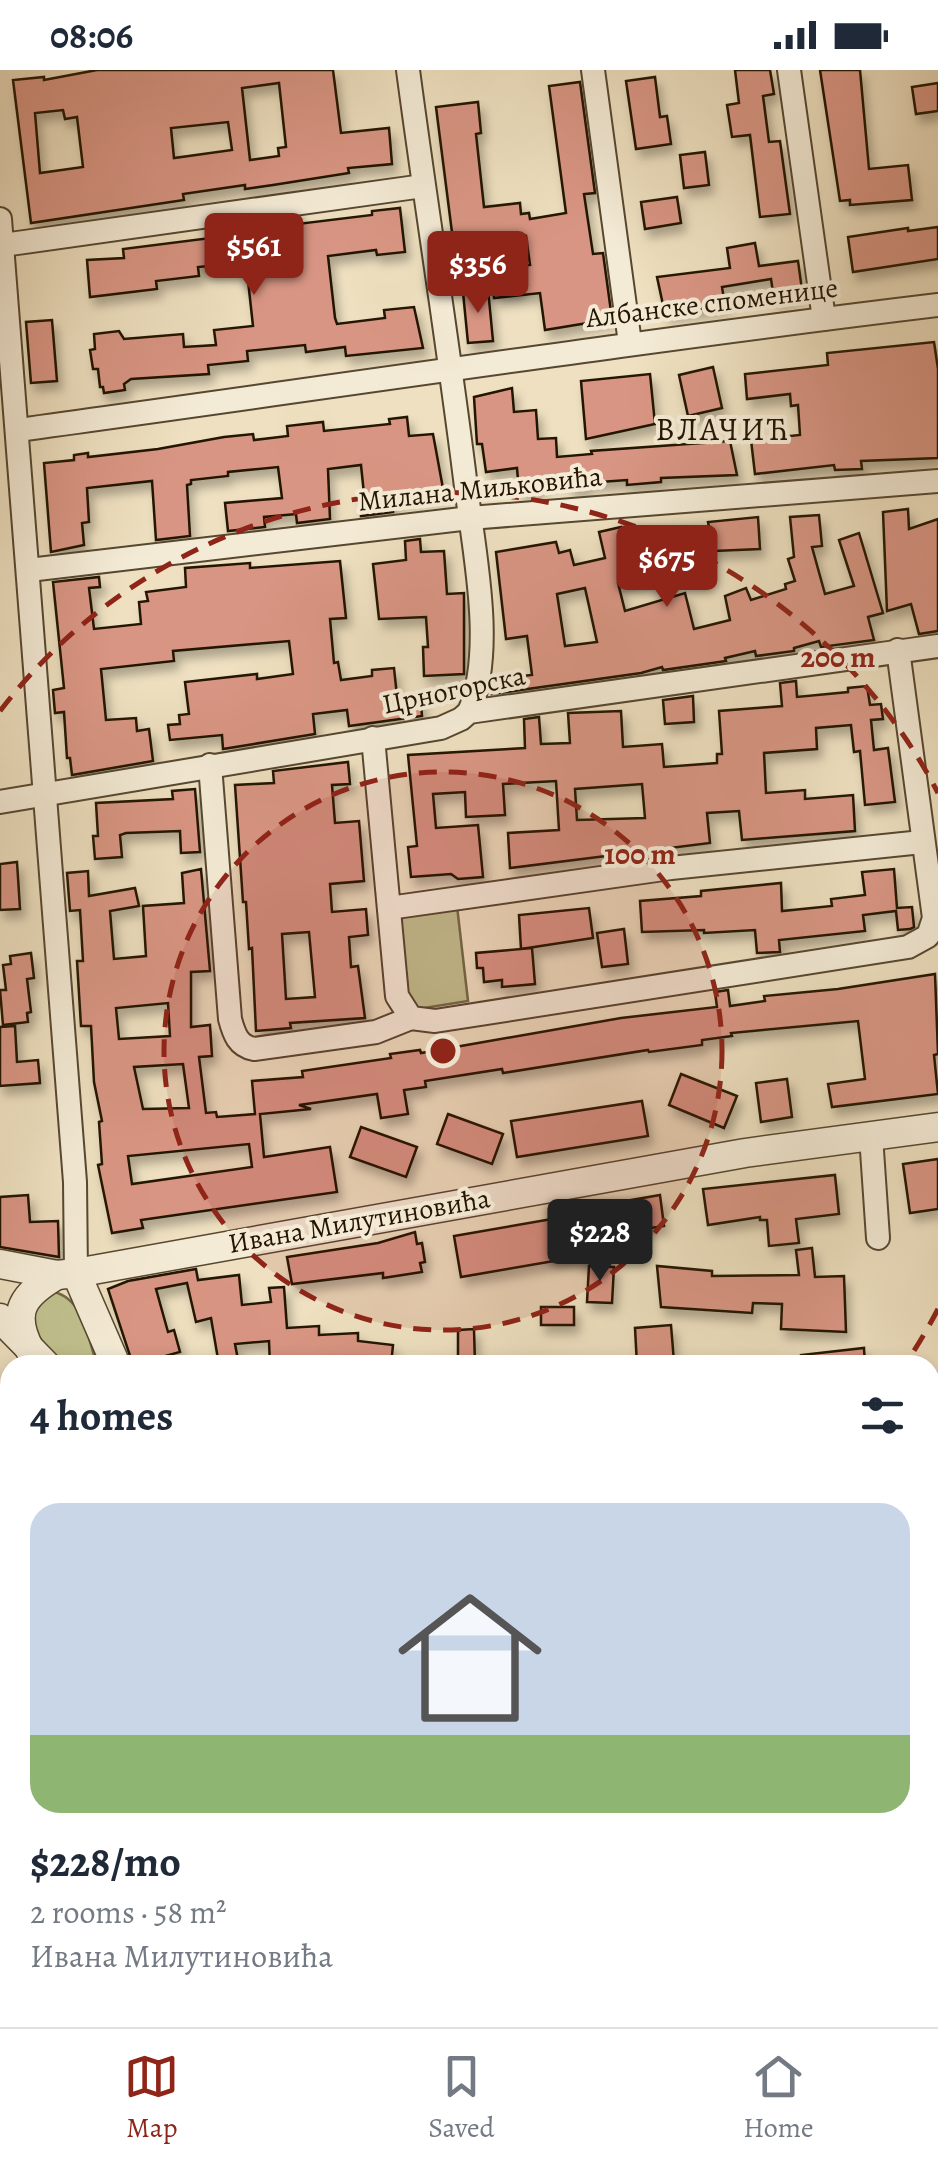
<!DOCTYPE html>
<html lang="en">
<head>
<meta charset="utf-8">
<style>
	body { margin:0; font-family:Alegreya,serif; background:#f6f6f7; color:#1f2937; height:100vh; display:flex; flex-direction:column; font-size:38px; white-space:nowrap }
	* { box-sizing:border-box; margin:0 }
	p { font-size:32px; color:#747a83 }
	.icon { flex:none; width:55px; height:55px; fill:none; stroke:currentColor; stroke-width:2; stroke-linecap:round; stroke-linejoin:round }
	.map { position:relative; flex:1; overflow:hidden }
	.drawer { position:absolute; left:0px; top:1285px; width:940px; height:672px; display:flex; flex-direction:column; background:#fff; border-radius:30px 30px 0 0; box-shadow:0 5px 15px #0003 }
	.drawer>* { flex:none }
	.price { position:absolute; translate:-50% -85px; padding:0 22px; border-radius:10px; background:#8f2418; color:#fff; font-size:32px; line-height:65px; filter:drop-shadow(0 2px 5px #0008) }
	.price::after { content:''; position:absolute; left:50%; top:60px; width:30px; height:22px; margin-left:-15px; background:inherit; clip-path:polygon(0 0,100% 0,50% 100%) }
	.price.current { background:#222; color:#fff }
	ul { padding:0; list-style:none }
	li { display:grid; align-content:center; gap:20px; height:530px; padding:0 30px }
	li+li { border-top:2px solid #e0e1e3 }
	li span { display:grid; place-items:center; height:310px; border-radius:30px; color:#555 }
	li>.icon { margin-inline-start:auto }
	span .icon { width:180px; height:180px; fill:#fffc; stroke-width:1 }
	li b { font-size:42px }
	h2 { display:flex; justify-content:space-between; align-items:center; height:120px; padding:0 30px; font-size:42px }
	.status { display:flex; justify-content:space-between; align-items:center; height:70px; padding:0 50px; background:#fff; direction:ltr }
	.status svg { height:28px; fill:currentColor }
	.tabs { display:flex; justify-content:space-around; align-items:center; height:140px; border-top:2px solid #e0e1e3; background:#fff; font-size:28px; color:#747a83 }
	.tabs a { display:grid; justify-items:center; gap:5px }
	.tabs .current { color:#8f2418 }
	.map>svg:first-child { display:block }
</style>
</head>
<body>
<div class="status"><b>08:06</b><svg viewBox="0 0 49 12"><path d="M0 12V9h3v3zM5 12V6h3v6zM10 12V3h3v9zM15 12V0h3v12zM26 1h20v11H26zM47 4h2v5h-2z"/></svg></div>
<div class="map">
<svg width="938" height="1957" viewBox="0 0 938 1957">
	<defs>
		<filter id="shadow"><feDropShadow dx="4.5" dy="8" stdDeviation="5" flood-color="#0004"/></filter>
	</defs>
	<rect width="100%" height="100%" fill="#eee0c0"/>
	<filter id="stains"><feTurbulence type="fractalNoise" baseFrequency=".002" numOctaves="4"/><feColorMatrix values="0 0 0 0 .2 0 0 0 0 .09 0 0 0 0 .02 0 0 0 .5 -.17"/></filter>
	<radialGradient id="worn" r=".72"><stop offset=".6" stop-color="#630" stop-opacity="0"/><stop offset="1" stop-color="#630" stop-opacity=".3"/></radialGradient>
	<!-- green -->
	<g fill="#c0c08d" stroke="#726a46" stroke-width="2.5">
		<path d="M457,836l11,95 -50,8 -9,-4 -8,-85 3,-5z"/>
		<path d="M54,1222c30,7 34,47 43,73h-34c-18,-19 -36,-35 -29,-64z"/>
		<path d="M0,1663l10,17v268h130l4,9h-144z"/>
	</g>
	<!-- building -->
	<g fill="#d89583" stroke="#241400" stroke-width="2.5" fill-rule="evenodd" filter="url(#shadow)">
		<path d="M97,0h236l8,63 48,-5 3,36 -44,4 1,5 -76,12 -28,4v-4l-62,9 1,6 -153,23 -18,-143 31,-3v3zM279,13l7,64 -8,1 1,8 -29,4 -8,-72zM63,40l2,9 12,-2 6,50 -43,6 -5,-60zM228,52l4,28 -58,8 -3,-30z"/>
		<path d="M735,0h35l4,24 -11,2 6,46 11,-1 10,73 -30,3 -10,-82 -18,2 -5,-32 12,-2z"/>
		<path d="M820,0h40l9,99 39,-4 4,35 -62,5v-5l-10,1z"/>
		<path d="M655,7l5,40 7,-1 4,28 -35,5 -10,-68z"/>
		<path d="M580,12l15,111 -11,1 9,60 10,-1 9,66 -67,11 -5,-37 -46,5 -3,-29 39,-4 -4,-29 -39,5 1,11 -33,4 -19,-149 42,-5 3,31 -5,1 8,73 36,-4 1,11 8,-1 1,6 36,-6 -17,-127z"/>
		<path d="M938,13v28l-22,3 -4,-27z"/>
		<path d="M705,82l4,33 -25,3 -4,-33z"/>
		<path d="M677,127l4,26 -36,6 -4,-27z"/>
		<path d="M400,138l5,44 -28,3 -1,-5 -48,6 7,62 2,6 48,-6 -1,-8 30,-3 9,41 -77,8 -1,-9 -39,5 -1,-7 -58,6 1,10 -40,4 1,9 -78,5 -7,5 1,6 -21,3 -1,-6h-3l-2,-18h-5l-3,-19 5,-1 -1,-15 25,-3 5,8 59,-5 1,13 32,-2 -2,-15 39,-4 -7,-64 -48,5 1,9 -43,5 1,8 -67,8 -3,-37 37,-2 -1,-9 166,-21v-3l83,-10v-4z"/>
		<path d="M938,157v32l-85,13 -5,-35 60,-9v3z"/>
		<path d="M755,173l4,23 39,-5 4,29 -9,2 1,4 -20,3 -3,-20 -49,8 3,18 -60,9 -8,-37 73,-9 -3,-20z"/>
		<path d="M488,219l5,52 -25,2 -5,-51z"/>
		<path d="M52,250l5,61 -26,2 -5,-61z"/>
		<path d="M934,272l4,27v89l-77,3 1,8 -27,1 -1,-5 -79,9 -4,-34 49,-5 -2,-30 -7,1 -1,-12 -43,5 -2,-25 83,-9 -1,-12z"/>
		<path d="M713,297l9,41 -34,8 -9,-41z"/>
		<path d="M650,304l5,50 -69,15 -5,-58z"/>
		<path d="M512,318l2,24 22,-2 2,29 18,-1 1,19 35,-3 -1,-3 139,-10 7,34 -76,3v4l-34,3v-5l-41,3v5l-16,1v-10l-31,3 1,8 -21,2 -2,-24 -31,4 -4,-28h-5l-3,-47z"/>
		<path d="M407,347l2,19 24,-2 11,60 -52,6 1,12 -32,4 -2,-22h5l-3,-29 -33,4 2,50 -33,4 -1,-9 -32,3 1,10 -37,4 -3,-28 57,-5 -4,-31 -50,5v4l-37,4v4l-4,1 3,51 -34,4 -4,-59 -65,7 2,34 -7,1 2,22 -33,7 -7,-89 30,-3v-5l14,-2v4l70,-8 66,-12 29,-3 1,6 34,-4 -1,-10 36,-4 1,9 66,-7 -1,-5z"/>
		<path d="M908,439l1,20 29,-10v112l-19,3 -8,-30 -24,7 -4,-99z"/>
		<path d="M819,445l3,31 -10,1 13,47 29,-8 -15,-46 20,-7 24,80 -15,4 6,23 -53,7 -2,-6 -25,7v3l-38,5 -1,-5 -30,7 1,3 -63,9 -1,-3 -21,6 -149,21 1,-15 39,-4 -5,-39 -21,3 -10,-87 60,-10 3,11 11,-3 4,15 31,-7 -6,-26 22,-5 1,6 11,-2 1,7 56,-2 1,31 -73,16 7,28 60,-18 9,36 36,-9 -5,-24 21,-8 5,12 35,-11 -1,-5 10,-3 -7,-22 6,-2 -4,-40zM585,518l12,54 -32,4 -8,-52z"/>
		<path d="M758,447l2,32 -46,2 -6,-29z"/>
		<path d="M420,469l1,13 23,-1 3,43 17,-1v81l-40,2 -1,-29h5l-2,-30 -47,2 -6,-55 33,-4 -1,-19z"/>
		<path d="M340,491l6,57 -16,1 4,44 4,-1 3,18 31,-4v-6l22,-2 3,28 23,-2 2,22 -73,10 -2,-16 -34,4 2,20 -92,15 -1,-14 -52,5 -2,-15 12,-1 -1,-9 10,-1 -4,-32 72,-8v5l36,-5 -4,-33 -116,10 1,10 -73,8 5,51 30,-2 1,13 12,-2 4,32 -81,14 -2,-17h-3l-3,-46 -9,1 -2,-23 11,-2 -11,-106 46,-5 1,10 -11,1 5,41 47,-5 -2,-22 9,-1 -2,-9 40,-5 -1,-19 65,-5v5z"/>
		<path d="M796,611l1,16 51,-5v-4l19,-2 3,19 11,-1 2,15 -12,1 3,30 14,-2 7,54 -30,3 -5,-54 -6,1 -3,-27 -35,3 1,21 -53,4 2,40 39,-3v9l48,-4 2,36 -113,9 -3,-29 -32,2 3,30 -200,25 -2,-35 51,-3 -3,-49 -53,3 2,31 -39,2 -1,-25 -32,2 3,34 42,-3 5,52 -25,2 -7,-5 -40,3 -3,-30 9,-1 -9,-91 117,-7 -1,-29 15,-2 2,27 29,-1 -2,-30 53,-2 2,36 39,-3 2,23 53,-4v-9h5l-3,-43 63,-5 -2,-23zM642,714l3,34 -68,2 -2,-31z"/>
		<path d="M693,626l1,26 -29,2 -2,-24z"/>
		<path d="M348,692l2,22 -18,1 3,38 24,-2 5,60 -34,3 2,28 34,-3 2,26 -19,2 2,30 7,-1 7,52 -75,5 1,5 -35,3 -4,-83 -3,1 -3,-47h-3l-8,-117 39,-2 -1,-12zM309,862l6,65 -29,2 -4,-65z"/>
		<path d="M195,719l5,63 -19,1 -1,-22 -54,2 -6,2 2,22 -27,2 -2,-23h5l-2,-33 77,-4 -1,-8z"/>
		<path d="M17,792l3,47 -20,1v-46z"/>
		<path d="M201,799l9,102 -19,1v55l19,-2 2,31 -13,1 7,56 10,-1 1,5 38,-3 -3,-33 51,-4 -1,-6 89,-13 -1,-4 30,-4 1,3 200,-35 96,-11 -2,-15 13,-2 2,16 35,-5 -1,-5 74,-7 97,-15 3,80 -4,1 4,39 -106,13 -4,-23 37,-5 -7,-58 -127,12 1,3 -30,4v5l-53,7 -1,-2 -145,23 -1,-4 -77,12 1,6 -22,3 4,24 -27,4 -4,-24 -78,11 12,4 -51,5 4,43 66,-10 7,45 -196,28 2,8 -31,5 -14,-68 4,-1 -3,-42 3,-1 -8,-39 -3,-56h-10l-4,-65h6l-3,-51 -10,1 -3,-38 21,-2 1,25 46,-8 4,18 -29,5 4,48 32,-3 -3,-50 41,-3 -2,-30zM168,933l2,33 -51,3 -3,-31zM183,994l6,44 -46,1 -9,-42zM249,1074l3,23 -120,17 -4,-28z"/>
		<path d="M894,799l3,39 15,-1 2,20 -4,2 -12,1 -2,-19 -33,4 2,16 -86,9 1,12 -23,1 -2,-23 -51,3v-3l-62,2 -2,-31 61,-5v-5l80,-8 1,28 50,-5 -1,-7 34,-4 -3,-23z"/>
		<path d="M589,838l4,30 -72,11 -2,-34z"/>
		<path d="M624,859l4,35 -26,3 -5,-34z"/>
		<path d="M532,878l3,36 -33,3v-7l-18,2 -1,-14h-6l-1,-15z"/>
		<path d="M31,883l3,25 -7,1 4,33 -4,1 1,9 -25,3 -3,-35h6l-3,-25 8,-1 -1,-8z"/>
		<path d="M15,956l2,36 21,-2 2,23 -40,3v-59z"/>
		<path d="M681,1004l56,22 -13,32 -55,-23z"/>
		<path d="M787,1009l5,38 -31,5 -5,-39z"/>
		<path d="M642,1031l6,35 -131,21 -6,-36z"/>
		<path d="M448,1044l55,20 -11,30 -55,-20z"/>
		<path d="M361,1057l56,20 -11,30 -56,-20z"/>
		<path d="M938,1089v50l-28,4 -7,-49z"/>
		<path d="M835,1105l4,39 -43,5 3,24 -30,3 -2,-26h-7v-3l-52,8 -5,-36z"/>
		<path d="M28,1125l2,27 28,-1 1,36 -59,-10v-50z"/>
		<path d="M660,1125l4,31 -72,11 3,22 -18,3v-5l-116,20 -7,-41 121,-21 -1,-5z"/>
		<path d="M415,1162l2,12 5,-1 3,19 -5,1 2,9 -39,6v-5l-91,11 -5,-27 91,-14z"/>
		<path d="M812,1178l3,29 29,-1 2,56 -65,-3 1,-25 -29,-1 -1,10 -91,-6 -4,-41 55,5v5l87,-1 -3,-25z"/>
		<path d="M589,1196l25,1 -2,36 -25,-1z"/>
		<path d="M196,1199l2,11 41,-5 3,30 29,-3 -2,-14 15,-1 3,41 32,-2v9l39,-2v8l35,4 -2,20h-121l-1,-24 -34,3 4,21h-20l-8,-47 -15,4 -9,-39 -31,6 12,43 6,-2 6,22 -47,13 -25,-76 20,-8z"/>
		<rect x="541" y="1237" width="33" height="18"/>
		<path d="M671,1255l3,37 -37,3 -2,-37z"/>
		<path d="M474,1259l1,36h-17v-35z"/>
		<path d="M864,1278l1,17h-64v-10z"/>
	</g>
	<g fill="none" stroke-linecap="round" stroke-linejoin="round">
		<defs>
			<g id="minor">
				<path d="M408,0c18,136 40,272 57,409 8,68 31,170 4,233"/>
				<path d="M593,0l37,273"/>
				<path d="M789,0l35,249"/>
				<path d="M0,149l75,963 1,91"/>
				<path d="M3,175l420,-59"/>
				<path d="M18,360c307,-42 613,-88 920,-125"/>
				<path d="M29,500l441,-52 468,-37"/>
				<path d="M373,668l24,258 14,22 24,3 473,-74 20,-11 6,-18 -36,-268"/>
				<path d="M210,695l20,254c4,15 8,27 24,30l122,-17 35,-14"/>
				<path d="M0,732l441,-74 20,-9 8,-7 469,-66"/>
				<path d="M389,838l282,-40 251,-26"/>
				<path d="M871,1066l7,102"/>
				<path d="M930,1471l8,1"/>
				<path d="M0,1641l10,18"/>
				<path d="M930,1861l8,-2"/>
				<path d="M930,1942l8,10"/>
				<path d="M236,1948l13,9"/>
				<path d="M429,1957l7,-9"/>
			</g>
			<g id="tertiary">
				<path d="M0,1194l57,11 19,-2 40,92"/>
				<path d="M76,1203l669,-120 193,-26"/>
				<path d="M0,1248l46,47"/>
				<path d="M30,1280c-20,-39 -7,-55 27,-75"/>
				<path d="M568,1948l11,9"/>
			</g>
		</defs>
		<!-- minor casing -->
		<use href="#minor" stroke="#564730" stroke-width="26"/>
		<!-- tertiary casing -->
		<use href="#tertiary" stroke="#564730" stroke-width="31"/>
		<!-- minor -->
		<use href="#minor" stroke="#f4ebd6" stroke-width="22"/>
		<!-- tertiary -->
		<use href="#tertiary" stroke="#f4ebd6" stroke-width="28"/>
	</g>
	<!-- distance rings -->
	<circle cx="443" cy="981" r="279" fill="#8f2418" fill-opacity=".12"/>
	<g fill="none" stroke="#8f2418" stroke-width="5" stroke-dasharray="18 12">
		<circle cx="443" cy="981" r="279"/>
		<path d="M938 1239A558 558 0 0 1 906 1293M0 641A558 558 0 0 1 938 723"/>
	</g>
	<g text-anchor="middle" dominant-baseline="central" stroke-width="8" stroke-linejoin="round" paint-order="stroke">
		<!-- street labels -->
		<g font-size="28" fill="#241400" stroke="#f4ebd6">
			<text transform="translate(712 233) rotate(-7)">Албанске споменице</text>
			<text transform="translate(480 419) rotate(-6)">Милана Миљковића</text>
			<text transform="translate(454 620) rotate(-12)">Црногорска</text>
			<text transform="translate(359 1151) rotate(-10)">Ивана Милутиновића</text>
		</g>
		<!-- quarter labels -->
		<g font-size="32" letter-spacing="2.5" fill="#241400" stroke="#f4ebd6">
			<text x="723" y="359">ВЛАЧИЋ</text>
		</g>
	</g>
	<circle cx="443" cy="981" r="15" fill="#8f2418" stroke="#f4ebd6" stroke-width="5"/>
	<g font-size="30" text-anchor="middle" font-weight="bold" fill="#8f2418" stroke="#f4ebd6" stroke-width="8" stroke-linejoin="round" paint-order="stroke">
		<text x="838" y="597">200 m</text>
		<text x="640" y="794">100 m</text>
	</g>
	<rect width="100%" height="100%" filter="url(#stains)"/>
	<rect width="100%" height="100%" fill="url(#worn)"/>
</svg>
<b class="price" style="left:254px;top:228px">$561</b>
<b class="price" style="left:478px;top:246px">$356</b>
<b class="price" style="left:667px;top:540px">$675</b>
<b class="price current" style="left:600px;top:1214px">$228</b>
<section class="drawer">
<h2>4 homes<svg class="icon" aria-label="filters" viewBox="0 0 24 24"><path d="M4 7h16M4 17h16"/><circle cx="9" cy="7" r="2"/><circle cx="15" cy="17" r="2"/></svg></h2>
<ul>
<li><span style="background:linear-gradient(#c9d6e8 75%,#8fb573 0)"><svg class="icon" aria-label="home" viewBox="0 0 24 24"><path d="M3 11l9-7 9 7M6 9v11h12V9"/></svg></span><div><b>$228/mo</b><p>2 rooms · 58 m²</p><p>Ивана Милутиновића</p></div></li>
</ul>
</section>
</div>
<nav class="tabs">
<a class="current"><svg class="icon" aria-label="map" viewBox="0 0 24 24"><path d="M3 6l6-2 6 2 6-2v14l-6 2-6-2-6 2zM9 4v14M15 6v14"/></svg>Map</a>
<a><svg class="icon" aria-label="saved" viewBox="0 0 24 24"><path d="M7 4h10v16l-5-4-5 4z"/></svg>Saved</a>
<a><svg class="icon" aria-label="home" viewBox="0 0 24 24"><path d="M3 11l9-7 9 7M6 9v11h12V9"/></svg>Home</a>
</nav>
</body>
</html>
